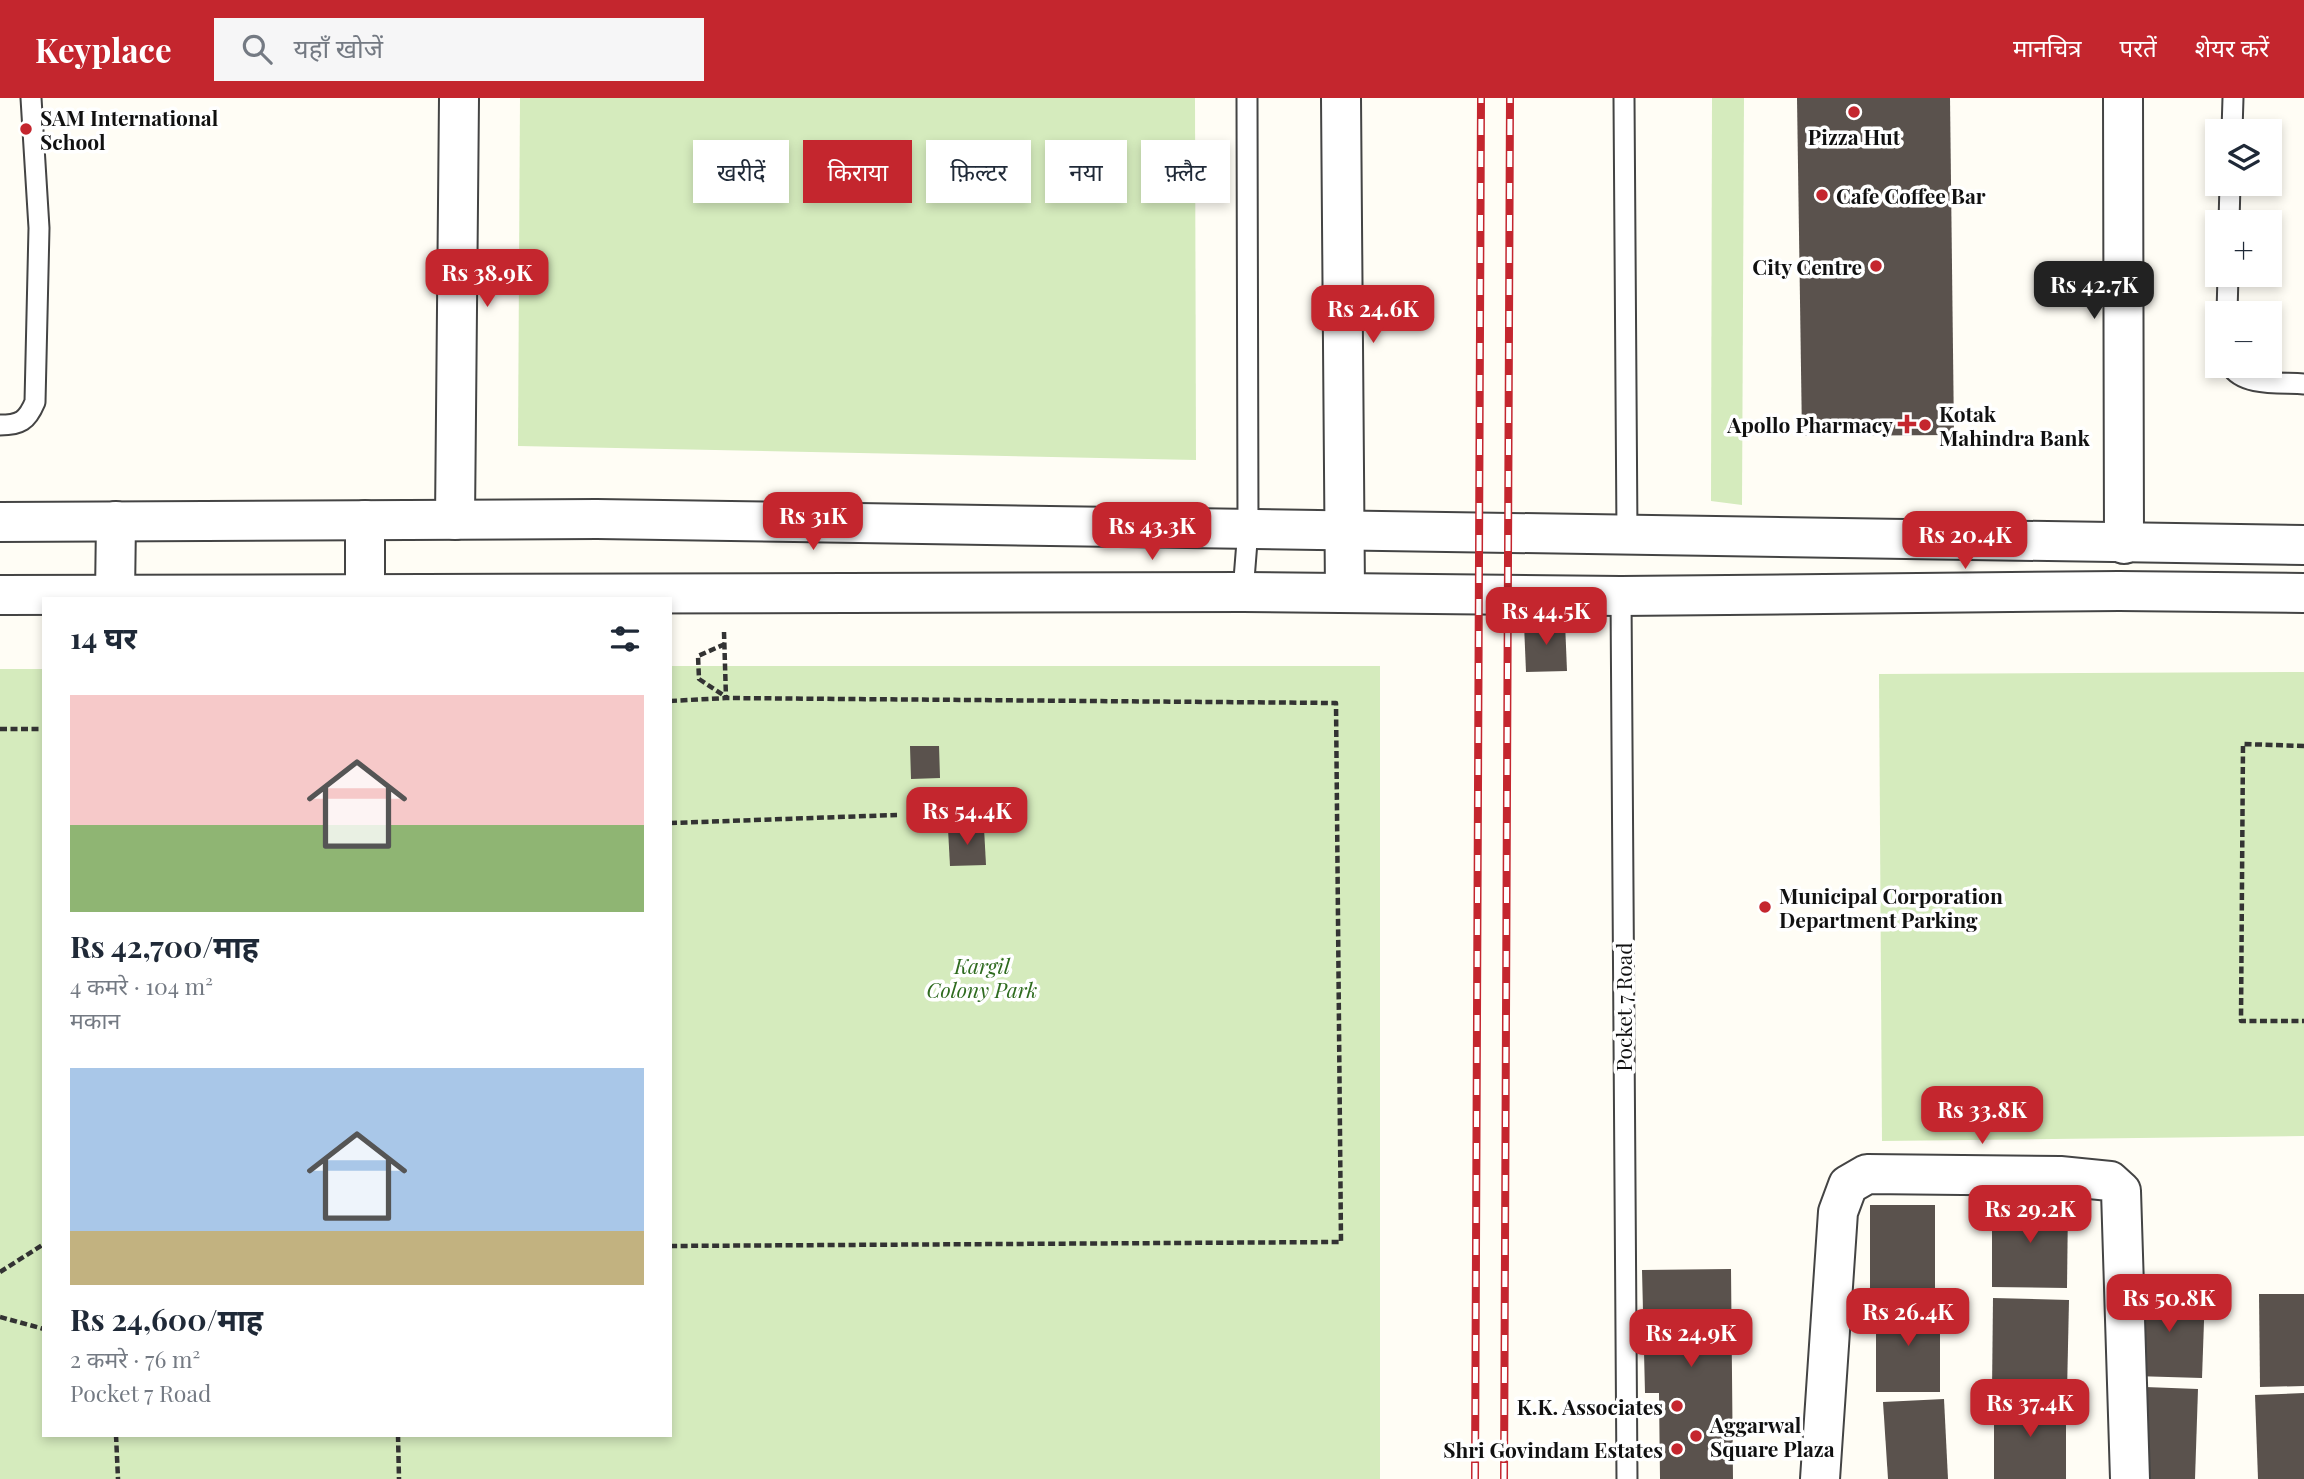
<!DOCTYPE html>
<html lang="hi">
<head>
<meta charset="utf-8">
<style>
	body { margin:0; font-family:"Playfair Display","Noto Sans Devanagari",serif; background:#f6f6f7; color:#1f2937; height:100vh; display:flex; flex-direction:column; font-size:26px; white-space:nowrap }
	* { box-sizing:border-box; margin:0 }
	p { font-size:23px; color:#747a83 }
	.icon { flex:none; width:38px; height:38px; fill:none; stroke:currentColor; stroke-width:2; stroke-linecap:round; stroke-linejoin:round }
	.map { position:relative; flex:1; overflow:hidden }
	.side { position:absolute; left:42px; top:499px; width:630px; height:840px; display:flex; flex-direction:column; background:#fff; border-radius:0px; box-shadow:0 4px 10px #0003 }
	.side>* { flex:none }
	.guide { position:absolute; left:693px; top:42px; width:665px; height:63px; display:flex; gap:14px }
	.tools { position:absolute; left:2205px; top:21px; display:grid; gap:14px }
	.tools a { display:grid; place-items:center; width:77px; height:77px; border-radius:0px; background:#fff; box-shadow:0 4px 10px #0003; font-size:35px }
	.price { position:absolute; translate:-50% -60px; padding:0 16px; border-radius:14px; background:#c4262e; color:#fff; font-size:23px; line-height:46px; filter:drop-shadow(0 2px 4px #0008) }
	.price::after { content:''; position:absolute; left:50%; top:42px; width:21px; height:16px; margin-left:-10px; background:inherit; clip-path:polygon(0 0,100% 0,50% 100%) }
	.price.on { background:#222; color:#fff }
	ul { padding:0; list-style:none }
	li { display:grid; align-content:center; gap:14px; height:371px; padding:0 28px }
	li span { display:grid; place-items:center; height:217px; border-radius:0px; color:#555 }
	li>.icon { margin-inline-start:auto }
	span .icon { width:126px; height:126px; fill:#fffc; stroke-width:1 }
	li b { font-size:30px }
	h2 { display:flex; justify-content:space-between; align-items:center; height:84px; padding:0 28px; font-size:30px }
	.pill { padding:0 24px; border-radius:0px; background:#fff; box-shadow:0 4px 10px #0003; font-size:24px; line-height:63px }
	.pill.on { background:#c4262e; color:#fff }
	header { display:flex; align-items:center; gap:42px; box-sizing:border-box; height:98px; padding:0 35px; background:#c4262e; color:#fff }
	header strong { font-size:33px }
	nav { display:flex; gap:38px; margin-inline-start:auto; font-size:24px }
	.search { width:490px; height:63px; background:#f6f6f7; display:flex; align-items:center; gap:18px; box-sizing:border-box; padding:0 24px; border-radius:0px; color:#747a83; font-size:26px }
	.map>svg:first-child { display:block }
</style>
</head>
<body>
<header>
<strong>Keyplace</strong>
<div class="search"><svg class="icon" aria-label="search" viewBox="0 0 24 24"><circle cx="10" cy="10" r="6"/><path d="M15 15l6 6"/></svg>यहाँ खोजें</div>
<nav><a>मानचित्र</a><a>परतें</a><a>शेयर करें</a></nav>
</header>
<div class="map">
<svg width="2304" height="1381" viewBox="0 0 2304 1381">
	<rect width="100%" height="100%" fill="#fffdf5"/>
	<!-- green -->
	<g fill="#d5ebbd">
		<path d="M520,0h675l1,362 -678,-14z"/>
		<path d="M1712,0h32l-2,407 -31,-4z"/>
		<path d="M670,568h710v813h-1380v-810h44v766h626z"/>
		<path d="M2304,574v464l-422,5 -3,-467z"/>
	</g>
	<!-- building -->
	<g fill="#5a524d">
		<path d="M1797,0h153l4,337 -152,1z"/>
		<path d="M1565,524l2,49 -41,1 -2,-48z"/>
		<path d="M910,648h29l1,32 -29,1z"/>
		<path d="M984,730l2,37 -36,1 -2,-37z"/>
		<path d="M1992,1104l76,1 -1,85 -75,-1z"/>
		<rect x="1870" y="1107" width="65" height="87"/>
		<path d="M1731,1171l2,210h-73l-1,-86h-14l-3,-123z"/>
		<path d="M2136,1192l69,3 -3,85 -68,-2z"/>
		<path d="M2259,1196h45v92l-44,1z"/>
		<path d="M1993,1200l76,2 -2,92 -75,-1z"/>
		<path d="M1876,1205l64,1v88h-64z"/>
		<path d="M2145,1289l53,2 -3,90h-53z"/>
		<path d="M2304,1295v86h-46l-3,-84z"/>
		<path d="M1944,1301l4,80h-60l-5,-77z"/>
		<rect x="1994" y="1301" width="72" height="80"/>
	</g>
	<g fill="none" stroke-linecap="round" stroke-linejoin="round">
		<defs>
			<g id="service">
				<path d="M1624,0l3,437"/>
				<path d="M2232,33l1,-33"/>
				<path d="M2229,124l1,-38"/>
				<path d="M2227,215l1,-38"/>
				<path d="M2231,268c12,21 52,16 73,18"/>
				<path d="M0,327c20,0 27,-4 35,-23l4,-174 -8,-130"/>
				<path d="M1243,494l5,-63 -1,-431"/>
				<path d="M1621,498l6,883"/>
			</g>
			<g id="minor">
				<path d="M1341,0l4,494"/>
				<path d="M2123,0l1,446"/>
				<path d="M365,422v74"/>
				<path d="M455,422l4,-422"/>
				<path d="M0,424l597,-3 1707,26"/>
				<path d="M0,497l1243,-3 378,4 498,-5 185,2"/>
				<path d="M115,497l1,-74"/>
				<path d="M1820,1381l18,-267 10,-27 19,-11 193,2 50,5 11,10 9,288"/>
			</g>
		</defs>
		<!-- service casing -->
		<use href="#service" stroke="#444" stroke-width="23"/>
		<!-- minor casing -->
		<use href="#minor" stroke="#444" stroke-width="42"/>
		<!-- path -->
		<g stroke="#333" stroke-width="4.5" stroke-dasharray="7 3.5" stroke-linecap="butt">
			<path d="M724,534l2,66"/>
			<path d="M725,546l-27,12 1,23 27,18"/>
			<path d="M670,603l56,-3 610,5 5,539 -671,4"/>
			<path d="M0,631h44"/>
			<path d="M2304,648l-61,-2 -2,277h63"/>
			<path d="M670,725l227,-8"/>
			<path d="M0,1174l44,-28"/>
			<path d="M0,1219l44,12"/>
			<path d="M116,1337l2,44"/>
			<path d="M398,1337l1,44"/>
		</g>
		<!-- service -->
		<use href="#service" stroke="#fff" stroke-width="19"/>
		<!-- minor -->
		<use href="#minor" stroke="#fff" stroke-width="38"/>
		<defs>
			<g id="rail">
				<path d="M1475,1381l6,-1381"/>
				<path d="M1504,1381l6,-1381"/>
			</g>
		</defs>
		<!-- rail casing -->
		<use href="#rail" stroke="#c4262e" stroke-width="8"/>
		<!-- rail -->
		<use href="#rail" stroke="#fff" stroke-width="5" stroke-dasharray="16" stroke-linecap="butt"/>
	</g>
	<!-- markers -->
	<g fill="#c4262e" stroke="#fff" stroke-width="2.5">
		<circle cx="1854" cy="14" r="7"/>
		<circle cx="26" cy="31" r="7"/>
		<circle cx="1822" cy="97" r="7"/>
		<circle cx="1876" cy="168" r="7"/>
		<path d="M1903.5 315.5h7v7h7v7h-7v7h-7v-7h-7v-7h7z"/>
		<circle cx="1925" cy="327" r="7"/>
		<circle cx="1765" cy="809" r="7"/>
		<circle cx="1677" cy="1308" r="7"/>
		<circle cx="1696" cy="1338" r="7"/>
		<circle cx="1677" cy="1351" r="7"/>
	</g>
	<g text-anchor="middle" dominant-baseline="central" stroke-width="7" stroke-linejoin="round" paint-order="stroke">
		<!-- poi labels -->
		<g font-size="21" font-weight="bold" fill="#111" stroke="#fff" text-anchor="start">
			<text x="40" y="19">SAM International<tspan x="40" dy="24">School</tspan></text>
			<text x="1854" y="38" text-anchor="middle">Pizza Hut</text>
			<text x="1836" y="97">Cafe Coffee Bar</text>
			<text x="1862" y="168" text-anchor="end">City Centre</text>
			<text x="1939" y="315">Kotak<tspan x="1939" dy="24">Mahindra Bank</tspan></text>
			<text x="1893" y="326" text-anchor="end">Apollo Pharmacy</text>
			<text x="1779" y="797">Municipal Corporation<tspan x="1779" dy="24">Department Parking</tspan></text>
			<text x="1663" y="1308" text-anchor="end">K.K. Associates</text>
			<text x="1710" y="1326">Aggarwal<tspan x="1710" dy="24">Square Plaza</tspan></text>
			<text x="1663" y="1351" text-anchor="end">Shri Govindam Estates</text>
		</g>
		<!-- park labels -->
		<g font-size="21" font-style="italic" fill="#2f6b1f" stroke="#fff">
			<text x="982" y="867">Kargil<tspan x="982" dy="24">Colony Park</tspan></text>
		</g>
		<!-- street labels -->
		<g font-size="21" fill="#111" stroke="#fff">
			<text transform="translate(1623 909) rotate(-90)">Pocket 7 Road</text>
		</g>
	</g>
</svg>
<div class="tools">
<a><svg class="icon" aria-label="layers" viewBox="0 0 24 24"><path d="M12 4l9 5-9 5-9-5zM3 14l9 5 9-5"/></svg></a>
<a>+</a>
<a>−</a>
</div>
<b class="price" style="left:487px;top:211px">Rs 38.9K</b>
<b class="price on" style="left:2094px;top:223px">Rs 42.7K</b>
<b class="price" style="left:1373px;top:247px">Rs 24.6K</b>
<b class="price" style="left:813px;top:454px">Rs 31K</b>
<b class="price" style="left:1152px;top:464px">Rs 43.3K</b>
<b class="price" style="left:1965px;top:473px">Rs 20.4K</b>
<b class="price" style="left:1546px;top:549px">Rs 44.5K</b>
<b class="price" style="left:967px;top:749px">Rs 54.4K</b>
<b class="price" style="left:1982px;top:1048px">Rs 33.8K</b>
<b class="price" style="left:2030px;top:1147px">Rs 29.2K</b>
<b class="price" style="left:2169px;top:1236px">Rs 50.8K</b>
<b class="price" style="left:1908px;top:1250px">Rs 26.4K</b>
<b class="price" style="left:1691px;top:1271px">Rs 24.9K</b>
<b class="price" style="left:2030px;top:1341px">Rs 37.4K</b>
<div class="guide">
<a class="pill">खरीदें</a>
<a class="pill on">किराया</a>
<a class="pill">फ़िल्टर</a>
<a class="pill">नया</a>
<a class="pill">फ़्लैट</a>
</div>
<section class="side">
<h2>14 घर<svg class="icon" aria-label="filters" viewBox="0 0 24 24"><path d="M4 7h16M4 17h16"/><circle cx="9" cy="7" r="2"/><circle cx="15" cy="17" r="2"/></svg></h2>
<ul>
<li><span style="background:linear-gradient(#f6c9c9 60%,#8fb573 0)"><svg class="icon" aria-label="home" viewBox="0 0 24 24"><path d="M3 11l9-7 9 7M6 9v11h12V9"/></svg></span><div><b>Rs 42,700/माह</b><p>4 कमरे · 104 m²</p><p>मकान</p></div></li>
<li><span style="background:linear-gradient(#a9c7e8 75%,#c2b280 0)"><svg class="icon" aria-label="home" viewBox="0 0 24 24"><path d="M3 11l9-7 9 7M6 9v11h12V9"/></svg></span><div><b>Rs 24,600/माह</b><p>2 कमरे · 76 m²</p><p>Pocket 7 Road</p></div></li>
</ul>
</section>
</div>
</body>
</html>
